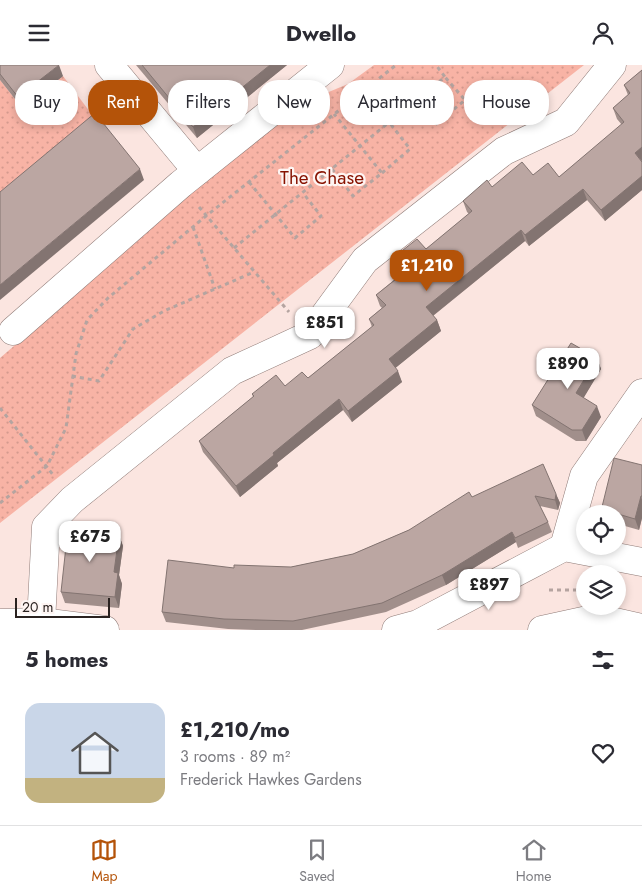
<!DOCTYPE html>
<html lang="en">
<head>
<meta charset="utf-8">
<style>
	body { margin:0; font-family:Jost,sans-serif; background:#f7f7f7; color:#2b2b33; height:100vh; display:flex; flex-direction:column; font-size:19px; white-space:nowrap }
	* { box-sizing:border-box; margin:0 }
	p { font-size:16px; color:#7c7c81 }
	.icon { flex:none; width:28px; height:28px; fill:none; stroke:currentColor; stroke-width:2; stroke-linecap:round; stroke-linejoin:round }
	.map { position:relative; height:565px; overflow:hidden }
	.drawer { display:flex; flex-direction:column; background:#fff; flex:1 }
	.drawer>* { flex:none }
	.banner { position:absolute; left:15px; top:15px; width:612px; height:45px; display:flex; gap:10px }
	.fabs { position:absolute; left:576px; top:440px; display:grid; gap:10px }
	.fabs a { display:grid; place-items:center; width:50px; height:50px; border-radius:50%; background:#fff; box-shadow:0 2px 8px #0003; font-size:25px }
	.scale { position:absolute; left:15px; bottom:12px; width:95px; box-sizing:border-box; padding-left:5px; border:2px solid #2a2220; border-top:0; font-size:14px; line-height:18px; white-space:nowrap; color:#2a2220; -webkit-text-stroke:4px #fef5f3; paint-order:stroke }
	.price { position:absolute; translate:-50% -42px; padding:0 11px; border-radius:10px; background:#fff; color:#222; font-size:16px; line-height:32px; filter:drop-shadow(0 1px 2px #0008) }
	.price::after { content:''; position:absolute; left:50%; top:30px; width:15px; height:11px; margin-left:-8px; background:inherit; clip-path:polygon(0 0,100% 0,50% 100%) }
	.price.selected { background:#b45309; color:#fff }
	ul { padding:0; list-style:none }
	li { display:flex; align-items:center; gap:15px; height:125px; padding:0 25px }
	li+li { border-top:1px solid #e1e1e2 }
	li span { display:grid; place-items:center; flex:none; width:140px; height:100px; border-radius:15px; color:#555 }
	li>.icon { margin-inline-start:auto }
	span .icon { width:60px; height:60px; fill:#fffc; stroke-width:1 }
	li b { font-size:21px }
	h2 { display:flex; justify-content:space-between; align-items:center; height:60px; padding:0 25px; font-size:21px }
	.pill { padding:0 18px; border-radius:20px; background:#fff; box-shadow:0 2px 8px #0003; font-size:18px; line-height:45px }
	.pill.selected { background:#b45309; color:#fff }
	header { display:flex; justify-content:space-between; align-items:center; height:65px; padding:0 25px; background:#fff; font-size:22px; font-weight:700 }
	.dock { display:flex; justify-content:space-around; align-items:center; height:70px; border-top:1px solid #e1e1e2; background:#fff; font-size:14px; color:#7c7c81 }
	.dock a { display:grid; justify-items:center; gap:2px }
	.dock .selected { color:#b45309 }
	.map>svg:first-child { display:block }
</style>
</head>
<body>
<header><svg class="icon" aria-label="menu" viewBox="0 0 24 24"><path d="M4 6h16M4 12h16M4 18h16"/></svg>Dwello<svg class="icon" aria-label="person" viewBox="0 0 24 24"><circle cx="12" cy="8" r="4"/><path d="M4 21q1-7 8-7t8 7"/></svg></header>
<div class="map">
<svg width="642" height="565" viewBox="0 0 642 565">
	<defs>
		<pattern id="green-dots" width="8" height="8" patternUnits="userSpaceOnUse" patternTransform="scale(1.25)"><rect width="8" height="8" fill="#f8b3a5"/><path d="M2 2h.1M6 6h.1" fill="none" stroke="#d59a8e" stroke-width="1.8" stroke-linecap="round"/></pattern>
	</defs>
	<rect width="100%" height="100%" fill="#fbe5e0"/>
	<!-- green -->
	<g fill="url(#green-dots)">
		<path d="M374,0h210l-584,458v-165l290,-250 58,-24z"/>
		<path d="M63,11l36,48 -99,82v-126l22,28z"/>
	</g>
	<g fill="none" stroke-linecap="round" stroke-linejoin="round">
		<defs>
			<g id="minor">
				<path d="M109,0l88,106"/>
				<path d="M13,266l168,-147 149,-119"/>
				<path d="M564,482l20,-71 58,-83"/>
				<path d="M41,557l5,-95 26,-27 160,-129 78,-36 55,-75 139,-109 62,-29 46,-57"/>
				<path d="M0,558l41,-1 64,8"/>
				<path d="M396,565l22,-6 146,-77 78,15"/>
				<path d="M542,565l55,-12 45,10"/>
			</g>
		</defs>
		<!-- minor casing -->
		<use href="#minor" stroke="#8f7b77" stroke-width="29"/>
		<!-- path -->
		<g stroke="#b5a4a0" stroke-width="3" stroke-dasharray="4 4" stroke-linecap="butt">
			<path d="M416,35l19,25 30,-25 -20,-23"/>
			<path d="M332,104l21,27 29,-23 -48,-59"/>
			<path d="M382,108l28,-24 -21,-27"/>
			<path d="M249,117l46,56 26,-22 -18,-23"/>
			<path d="M199,142l90,105"/>
			<path d="M193,162l22,62"/>
			<path d="M234,183l211,-171 -9,-12"/>
			<path d="M72,311l27,5 34,-52 31,-18 90,-39"/>
			<path d="M0,343l54,68"/>
			<path d="M0,438l47,-37 19,-38 10,-74 11,-34 21,-22 98,-82 190,-151"/>
			<path d="M549,525h29"/>
		</g>
		<!-- minor -->
		<use href="#minor" stroke="#fff" stroke-width="28"/>
	</g>
	<!-- wall -->
	<g fill="#a18f8b">
		<path d="M0,0l63,11 -41,32 -22,-28z"/>
		<path d="M136,0h151l-90,73z"/>
		<path d="M642,5v120l-37,31 -18,-21 -58,46 -4,-5 -92,75 4,4 4,11 -46,37 7,14 -50,40 -9,-12 -66,53 1,3 -38,31 -37,-45 -4,-11 54,-44 -1,-3 33,-8 23,-8 64,-51 -3,-8 13,-11 -2,-2 -4,-11 25,-21 -4,-5 -4,-11 33,-9 43,-35 -2,-2 -4,-11 29,-14 41,-12 26,2 63,-52 -5,-6 -4,-11 15,-13 -4,-10z"/>
		<path d="M597,293l4,11 -18,29 18,19 -15,24h-10l-40,-25 -4,-11z"/>
		<path d="M642,400v53l-3,12 -21,-6v-10h-15l-2,-3z"/>
		<path d="M556,429l4,9 -2,7 -18,-4 8,16 4,10 -34,16 -2,-6 -70,43 -60,27 -84,18h-46l-28,-1 -62,-7 -4,-10 72,-44 57,-1 62,-13 56,-24 63,-33z"/>
		<path d="M119,470l4,11 -4,29 3,9 -3,24 -54,-5 -4,-11z"/>
	</g>
	<!-- shaded-wall -->
	<g fill="#837471">
		<path d="M59,0l4,11 -41,32 -4,-11z"/>
		<path d="M270,0h17l-90,73 -4,-11z"/>
		<path d="M642,82v14l-7,-8z"/>
		<path d="M140,104l4,11 -144,120v-15z"/>
		<path d="M642,111v14l-37,31 -4,-11z"/>
		<path d="M583,124l4,11 -58,46 -4,-11z"/>
		<path d="M521,165l4,11 -95,77 -4,-11z"/>
		<path d="M437,255l4,11 -48,39 -4,-11z"/>
		<path d="M597,293l4,11 -21,35 -4,-11z"/>
		<path d="M398,306l4,11 -50,40 -4,-11z"/>
		<path d="M339,334l4,11 -66,53 1,3 -38,31 -4,-11 37,-33z"/>
		<path d="M597,341l4,11 -15,24 -4,-11z"/>
		<path d="M556,429l4,9 -2,7 -3,-10z"/>
		<path d="M641,431l1,4v18l-3,12 -4,-11z"/>
		<path d="M512,467l4,10 -70,43 -4,-10z"/>
		<path d="M119,470l4,11 -4,29 3,9 -3,24 -4,-11 -1,-25z"/>
	</g>
	<!-- building -->
	<g fill="#bba6a2" stroke="#837471">
		<path d="M0,0h59l-41,32 -18,-23z"/>
		<path d="M142,0h128l-77,62z"/>
		<path d="M642,5v77l-7,6 7,9v14l-41,34 -18,-21 -58,46 -4,-5 -95,77 11,13 -48,39 9,12 -50,40 -9,-12 -66,54 1,2 -38,31 -37,-45 55,-45 -2,-2 24,-19 9,11 17,-14 6,6 66,-53 -5,-6 17,-14 -10,-10 29,-23 -12,-14 24,-19 9,10 46,-38 -9,-10 24,-21 5,7 30,-25 11,13 15,-12 11,14 65,-55 -11,-14 17,-15 -6,-8z"/>
		<path d="M95,48l45,56 -140,116v-93z"/>
		<path d="M571,278l26,15 -21,35 21,13 -15,24h-10l-40,-25z"/>
		<path d="M614,393l28,7v31h-1l-6,23 -17,-5 -17,-3z"/>
		<path d="M543,399l13,30 -1,6 -20,-4 13,26 -33,16 -3,-6 -70,43 -60,28 -89,18 -69,-2 -62,-7 6,-52 66,8v-3l57,2 62,-13 56,-24 60,-38 3,5z"/>
		<path d="M68,463l51,7 -5,37 4,1 -3,24 -54,-5z"/>
	</g>
	<g text-anchor="middle" dominant-baseline="central" stroke-width="4.5" stroke-linejoin="round" paint-order="stroke">
		<!-- park labels -->
		<g font-size="19" fill="#871201" stroke="#fef5f3">
			<text x="322" y="112">The Chase</text>
		</g>
	</g>
</svg>
<div class="fabs">
<a><svg class="icon" aria-label="locate" viewBox="0 0 24 24"><circle cx="12" cy="12" r="6"/><path d="M12 2v4M12 18v4M2 12h4M18 12h4"/></svg></a>
<a><svg class="icon" aria-label="layers" viewBox="0 0 24 24"><path d="M12 4l9 5-9 5-9-5zM3 14l9 5 9-5"/></svg></a>
</div>
<div class="scale">20 m</div>
<b class="price selected" style="left:427px;top:227px">£1,210</b>
<b class="price" style="left:325px;top:284px">£851</b>
<b class="price" style="left:568px;top:325px">£890</b>
<b class="price" style="left:90px;top:498px">£675</b>
<b class="price" style="left:489px;top:546px">£897</b>
<div class="banner">
<a class="pill">Buy</a>
<a class="pill selected">Rent</a>
<a class="pill">Filters</a>
<a class="pill">New</a>
<a class="pill">Apartment</a>
<a class="pill">House</a>
</div>
</div>
<section class="drawer">
<h2>5 homes<svg class="icon" aria-label="filters" viewBox="0 0 24 24"><path d="M4 7h16M4 17h16"/><circle cx="9" cy="7" r="2"/><circle cx="15" cy="17" r="2"/></svg></h2>
<ul>
<li><span style="background:linear-gradient(#c9d6e8 75%,#c2b280 0)"><svg class="icon" aria-label="home" viewBox="0 0 24 24"><path d="M3 11l9-7 9 7M6 9v11h12V9"/></svg></span><div><b>£1,210/mo</b><p>3 rooms · 89 m²</p><p>Frederick Hawkes Gardens</p></div><svg class="icon" aria-label="heart" viewBox="0 0 24 24"><path d="M12 20l-8-8c-3-5 5-10 8-4 3-6 11-1 8 4z"/></svg></li>
</ul>
</section>
<nav class="dock">
<a class="selected"><svg class="icon" aria-label="map" viewBox="0 0 24 24"><path d="M3 6l6-2 6 2 6-2v14l-6 2-6-2-6 2zM9 4v14M15 6v14"/></svg>Map</a>
<a><svg class="icon" aria-label="saved" viewBox="0 0 24 24"><path d="M7 4h10v16l-5-4-5 4z"/></svg>Saved</a>
<a><svg class="icon" aria-label="home" viewBox="0 0 24 24"><path d="M3 11l9-7 9 7M6 9v11h12V9"/></svg>Home</a>
</nav>
</body>
</html>
